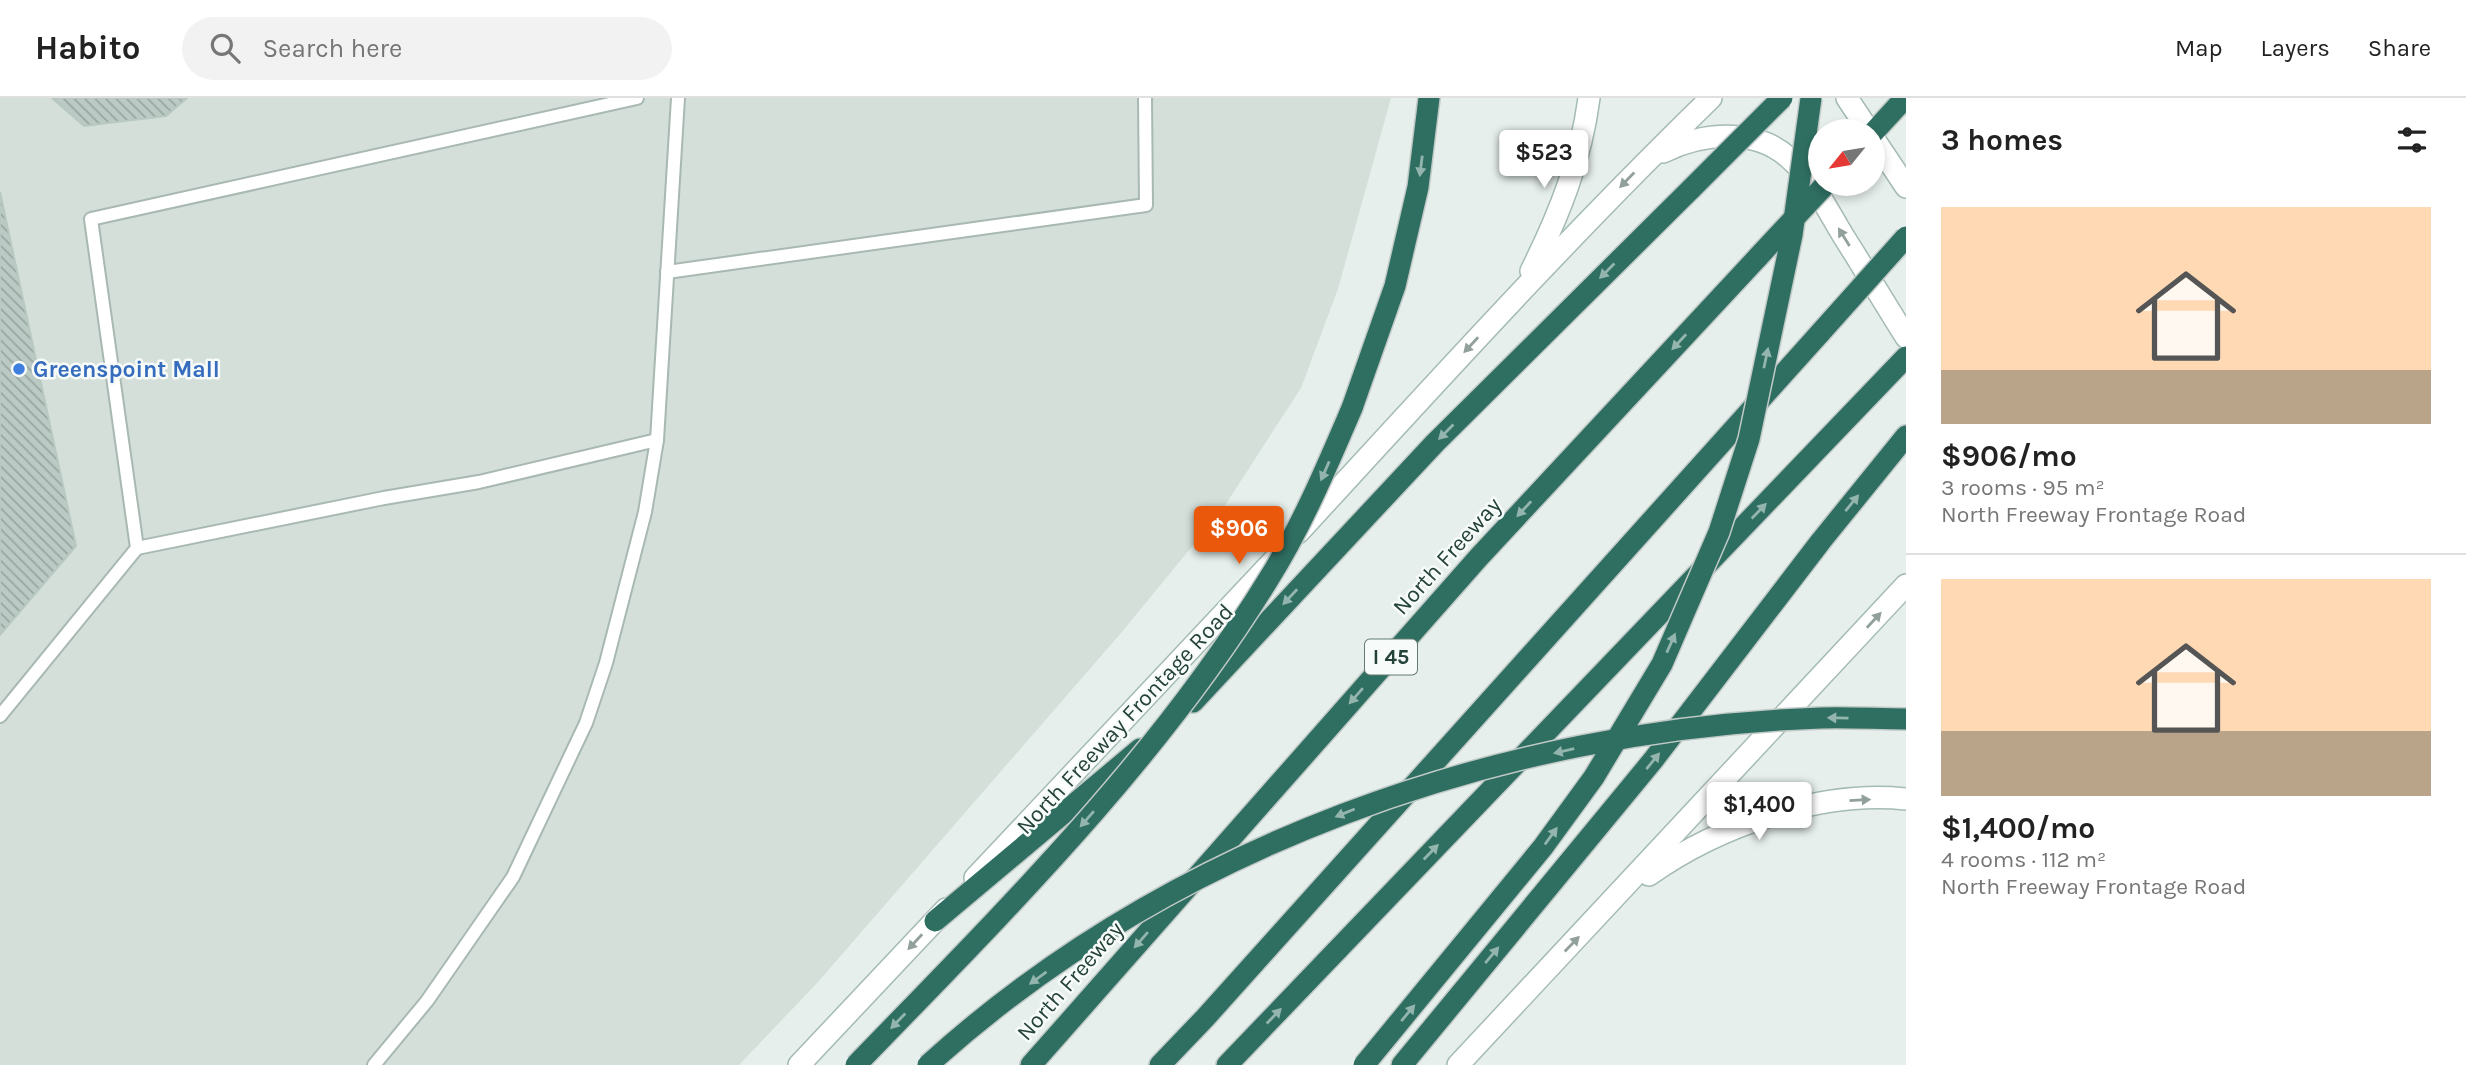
<!DOCTYPE html>
<html lang="en">
<head>
<meta charset="utf-8">
<style>
	body { margin:0; font-family:Karla,sans-serif; background:#f2f2f2; color:#222; height:100vh; display:flex; flex-direction:column; font-size:26px; white-space:nowrap }
	* { box-sizing:border-box; margin:0 }
	p { font-size:23px; color:#767676 }
	.icon { flex:none; width:38px; height:38px; fill:none; stroke:currentColor; stroke-width:2; stroke-linecap:round; stroke-linejoin:round }
	.map { position:relative; flex:1; overflow:hidden }
	.sheet { display:flex; flex-direction:column; background:#fff; width:560px }
	.sheet>* { flex:none }
	.needle { width:46px; rotate:240deg }
	.controls { position:absolute; left:1808px; top:21px; display:grid; gap:14px }
	.controls a { display:grid; place-items:center; width:77px; height:77px; border-radius:50%; background:#fff; box-shadow:0 4px 10px #0003; font-size:35px }
	.price { position:absolute; translate:-50% -60px; padding:0 16px; border-radius:7px; background:#fff; color:#222; font-size:23px; line-height:46px; filter:drop-shadow(0 2px 4px #0008) }
	.price::after { content:''; position:absolute; left:50%; top:42px; width:21px; height:16px; margin-left:-10px; background:inherit; clip-path:polygon(0 0,100% 0,50% 100%) }
	.price.active { background:#ea580c; color:#fff }
	ul { padding:0; list-style:none }
	li { display:grid; align-content:center; gap:14px; height:371px; padding:0 35px }
	li+li { border-top:2px solid #e0e0e0 }
	li span { display:grid; place-items:center; height:217px; border-radius:0px; color:#555 }
	li>.icon { margin-inline-start:auto }
	span .icon { width:126px; height:126px; fill:#fffc; stroke-width:1 }
	li b { font-size:30px }
	h2 { display:flex; justify-content:space-between; align-items:center; height:84px; padding:0 35px; font-size:30px }
	header { display:flex; align-items:center; gap:42px; box-sizing:border-box; height:98px; padding:0 35px; background:#fff; border-bottom:2px solid #e0e0e0 }
	header strong { font-size:33px }
	nav { display:flex; gap:38px; margin-inline-start:auto; font-size:24px }
	.search { width:490px; height:63px; background:#f2f2f2; display:flex; align-items:center; gap:18px; box-sizing:border-box; padding:0 24px; border-radius:38px; color:#767676; font-size:26px }
	main { display:flex; flex:1; min-height:0 }
	.map>svg:first-child { display:block }
</style>
</head>
<body>
<header>
<strong>Habito</strong>
<div class="search"><svg class="icon" aria-label="search" viewBox="0 0 24 24"><circle cx="10" cy="10" r="6"/><path d="M15 15l6 6"/></svg>Search here</div>
<nav><a>Map</a><a>Layers</a><a>Share</a></nav>
</header>
<main>
<div class="map">
<svg width="1906" height="967" viewBox="0 0 1906 967">
	<defs>
		<pattern id="building-back-hatch" width="6" height="6" patternUnits="userSpaceOnUse" patternTransform="scale(1.75)"><rect width="6" height="6" fill="#bbcac4"/><path d="M-1 5l2 2M0 0l6 6M5-1l2 2" fill="none" stroke="#98a6a0"/></pattern>
	</defs>
	<rect width="100%" height="100%" fill="#e6efeb"/>
	<!-- built -->
	<path fill="#d4dfda" d="M0,0h1391l-53,191 -37,99 -79,122 -101,123 -303,349 -79,83h-739z"/>
	<!-- building -->
	<g fill="url(#building-back-hatch)" stroke="#b8c9c2" stroke-width="2">
		<path d="M52,0h135l-21,18 -82,10z"/>
		<path d="M0,94l76,354 -76,89z"/>
	</g>
	<g fill="none" stroke-linecap="round" stroke-linejoin="round">
		<defs>
			<g id="lane">
				<path d="M667,174l479,-67 -1,-107"/>
				<path d="M137,450l247,-50 95,-16 178,-42"/>
				<path d="M0,618l137,-168 -46,-329 546,-121"/>
				<path d="M374,967l53,-64 86,-124 73,-154 20,-60 39,-151 12,-72 21,-342"/>
			</g>
			<g id="secondary">
				<path d="M1847,0l22,33"/>
				<path d="M1872,38l34,51"/>
				<path d="M1663,54c38,-19 92,-25 126,6 24,21 39,53 55,79 21,33 41,67 62,100"/>
				<path d="M1531,173c28,-56 50,-111 58,-173"/>
				<path d="M1298,435c135,-147 269,-295 413,-435"/>
				<path d="M1649,777c69,-49 171,-85 257,-76"/>
				<path d="M975,780l299,-318"/>
				<path d="M799,967l147,-156"/>
				<path d="M1458,967l448,-480"/>
			</g>
			<g id="highway">
				<path d="M1872,36l33,-36"/>
				<path d="M1352,310l43,-122 23,-99 11,-89"/>
				<path d="M1193,604l242,-259 256,-254"/>
				<path d="M935,823l205,-172"/>
				<path d="M1031,967l448,-508 280,-301"/>
				<path d="M1160,967l45,-47 616,-686"/>
				<path d="M1227,967l679,-708"/>
				<path d="M1402,967l252,-306 167,-218 85,-105"/>
			</g>
		</defs>
		<!-- lane casing -->
		<use href="#lane" stroke="#a8b8b2" stroke-width="16"/>
		<!-- secondary casing -->
		<use href="#secondary" stroke="#a4bbb3" stroke-width="24"/>
		<!-- highway casing -->
		<use href="#highway" stroke="#c2cac8" stroke-width="24"/>
		<!-- lane -->
		<use href="#lane" stroke="#fff" stroke-width="12"/>
		<!-- secondary -->
		<use href="#secondary" stroke="#fff" stroke-width="21"/>
		<!-- highway -->
		<use href="#highway" stroke="#2f6f62" stroke-width="21"/>
		<defs>
			<g id="highway-bridge">
				<path d="M1691,91l91,-91"/>
				<path d="M1759,158l67,-72"/>
				<path d="M1821,234l85,-95"/>
				<path d="M856,967c147,-152 301,-304 412,-485 34,-54 59,-114 84,-172"/>
				<path d="M928,967c240,-218 572,-336 893,-347 28,-1 57,1 85,1"/>
				<path d="M1364,967l179,-218 51,-70 68,-113 57,-132 30,-93 43,-204 19,-137"/>
			</g>
		</defs>
		<!-- highway-bridge casing -->
		<use href="#highway-bridge" stroke="#c2cac8" stroke-width="24" stroke-linecap="butt"/>
		<!-- highway-bridge -->
		<use href="#highway-bridge" stroke="#2f6f62" stroke-width="21"/>
	</g>
	<!-- one-way arrows -->
	<defs><path id="oneway-solid" d="M-6-.8H1V-3.2L6.5 0L1 3.2V.8H-6Z" transform="scale(1.75)"/></defs>
	<g fill="#93b5ae">
		<use href="#oneway-solid" transform="translate(1421 68) rotate(97)"/>
		<use href="#oneway-solid" transform="translate(1607 173) rotate(135)"/>
		<use href="#oneway-solid" transform="translate(1679 244) rotate(133)"/>
		<use href="#oneway-solid" transform="translate(1766 260) rotate(-78)"/>
		<use href="#oneway-solid" transform="translate(1446 334) rotate(135)"/>
		<use href="#oneway-solid" transform="translate(1325 373) rotate(114)"/>
		<use href="#oneway-solid" transform="translate(1852 405) rotate(-51)"/>
		<use href="#oneway-solid" transform="translate(1524 411) rotate(133)"/>
		<use href="#oneway-solid" transform="translate(1759 413) rotate(-46)"/>
		<use href="#oneway-solid" transform="translate(1290 499) rotate(133)"/>
		<use href="#oneway-solid" transform="translate(1671 545) rotate(-66)"/>
		<use href="#oneway-solid" transform="translate(1356 598) rotate(131)"/>
		<use href="#oneway-solid" transform="translate(1838 620) rotate(-179)"/>
		<use href="#oneway-solid" transform="translate(1564 653) rotate(167)"/>
		<use href="#oneway-solid" transform="translate(1653 663) rotate(-51)"/>
		<use href="#oneway-solid" transform="translate(1345 715) rotate(158)"/>
		<use href="#oneway-solid" transform="translate(1087 721) rotate(131)"/>
		<use href="#oneway-solid" transform="translate(1551 738) rotate(-54)"/>
		<use href="#oneway-solid" transform="translate(1431 754) rotate(-46)"/>
		<use href="#oneway-solid" transform="translate(1141 842) rotate(131)"/>
		<use href="#oneway-solid" transform="translate(1492 857) rotate(-50)"/>
		<use href="#oneway-solid" transform="translate(1038 880) rotate(144)"/>
		<use href="#oneway-solid" transform="translate(1408 915) rotate(-50)"/>
		<use href="#oneway-solid" transform="translate(1274 918) rotate(-46)"/>
		<use href="#oneway-solid" transform="translate(898 923) rotate(134)"/>
	</g>
	<g fill="#92a09c">
		<use href="#oneway-solid" transform="translate(1627 82) rotate(134)"/>
		<use href="#oneway-solid" transform="translate(1844 139) rotate(-122)"/>
		<use href="#oneway-solid" transform="translate(1471 247) rotate(133)"/>
		<use href="#oneway-solid" transform="translate(1874 522) rotate(-47)"/>
		<use href="#oneway-solid" transform="translate(1860 702) rotate(-3)"/>
		<use href="#oneway-solid" transform="translate(915 844) rotate(133)"/>
		<use href="#oneway-solid" transform="translate(1572 846) rotate(-46)"/>
	</g>
	<!-- markers -->
	<circle fill="#3f7fe0" stroke="#f7fbf9" stroke-width="2.5" cx="19" cy="271" r="7"/>
	<g text-anchor="middle" dominant-baseline="central" stroke-width="5" stroke-linejoin="round" paint-order="stroke">
		<!-- shield labels -->
		<rect fill="#f7fbf9" stroke="#637a73" stroke-width="2" x="1365" y="541.5" width="52" height="35" rx="5"/>
		<g font-size="21" font-weight="bold" fill="#24423a">
			<text x="1391" y="559">I 45</text>
		</g>
		<!-- shop labels -->
		<g font-size="23" font-weight="bold" fill="#366cbe" stroke="#f7fbf9" text-anchor="start">
			<text x="33" y="271">Greenspoint Mall</text>
		</g>
		<!-- street labels -->
		<g font-size="23" fill="#24423a" stroke="#f7fbf9">
			<text transform="translate(1447 458) rotate(-48)">North Freeway</text>
			<text transform="translate(1125 621) rotate(-47)">North Freeway Frontage Road</text>
			<text transform="translate(1070 883) rotate(-49)">North Freeway</text>
		</g>
	</g>
</svg>
<div class="controls">
<a><svg class="needle" viewBox="-14 -14 28 28"><path d="M0-13l5 13h-10z" fill="#e53935"/><path d="M0 13l5-13h-10z" fill="#767676"/></svg></a>
</div>
<b class="price" style="left:1544px;top:92px">$523</b>
<b class="price active" style="left:1239px;top:468px">$906</b>
<b class="price" style="left:1759px;top:744px">$1,400</b>
</div>
<section class="sheet">
<h2>3 homes<svg class="icon" aria-label="filters" viewBox="0 0 24 24"><path d="M4 7h16M4 17h16"/><circle cx="9" cy="7" r="2"/><circle cx="15" cy="17" r="2"/></svg></h2>
<ul>
<li><span style="background:linear-gradient(#ffd9b3 75%,#b9a48a 0)"><svg class="icon" aria-label="home" viewBox="0 0 24 24"><path d="M3 11l9-7 9 7M6 9v11h12V9"/></svg></span><div><b>$906/mo</b><p>3 rooms · 95 m²</p><p>North Freeway Frontage Road</p></div></li>
<li><span style="background:linear-gradient(#ffd9b3 70%,#b9a48a 0)"><svg class="icon" aria-label="home" viewBox="0 0 24 24"><path d="M3 11l9-7 9 7M6 9v11h12V9"/></svg></span><div><b>$1,400/mo</b><p>4 rooms · 112 m²</p><p>North Freeway Frontage Road</p></div></li>
</ul>
</section>
</main>
</body>
</html>
